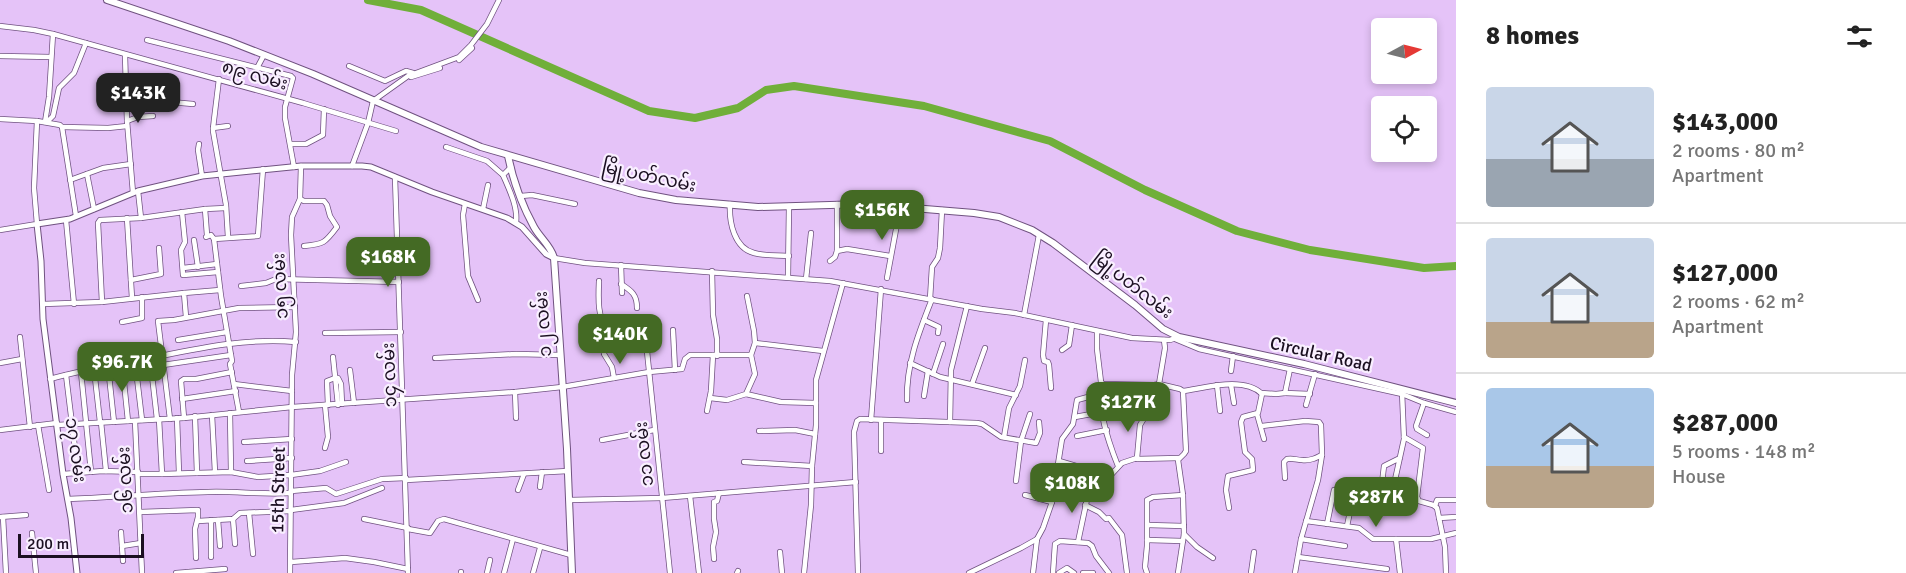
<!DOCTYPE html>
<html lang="en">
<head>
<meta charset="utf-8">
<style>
	body { margin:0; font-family:Signika,"Noto Sans Myanmar",sans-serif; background:#f6f6f6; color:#222; height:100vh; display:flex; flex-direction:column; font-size:22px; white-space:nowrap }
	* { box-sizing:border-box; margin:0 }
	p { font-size:20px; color:#767676 }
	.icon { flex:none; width:33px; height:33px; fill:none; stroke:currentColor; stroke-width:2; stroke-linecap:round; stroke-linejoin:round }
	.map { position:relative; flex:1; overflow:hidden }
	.sheet { display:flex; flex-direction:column; background:#fff; width:450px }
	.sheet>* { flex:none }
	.needle { width:39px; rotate:83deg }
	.buttons { position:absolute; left:1371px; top:18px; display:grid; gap:12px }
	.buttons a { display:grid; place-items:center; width:66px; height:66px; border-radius:6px; background:#fff; box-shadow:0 3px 9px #0003; font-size:30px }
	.scale { position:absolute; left:18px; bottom:15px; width:126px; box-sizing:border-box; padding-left:6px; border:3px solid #1b0f21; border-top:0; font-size:16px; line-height:21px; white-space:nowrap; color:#1b0f21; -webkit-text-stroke:4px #f9efff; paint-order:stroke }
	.price { position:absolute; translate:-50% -51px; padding:0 14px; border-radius:12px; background:#446a24; color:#fff; font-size:20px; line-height:39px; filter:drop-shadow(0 2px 3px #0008) }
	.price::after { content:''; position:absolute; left:50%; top:36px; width:18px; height:14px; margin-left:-9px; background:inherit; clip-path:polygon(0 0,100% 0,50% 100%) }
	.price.on { background:#222; color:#fff }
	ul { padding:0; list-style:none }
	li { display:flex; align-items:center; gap:18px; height:150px; padding:0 30px }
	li+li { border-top:2px solid #e0e0e0 }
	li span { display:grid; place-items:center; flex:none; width:168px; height:120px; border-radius:6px; color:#555 }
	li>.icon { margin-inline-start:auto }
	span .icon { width:72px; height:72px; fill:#fffc; stroke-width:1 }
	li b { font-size:26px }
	h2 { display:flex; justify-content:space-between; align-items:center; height:72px; padding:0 30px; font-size:26px }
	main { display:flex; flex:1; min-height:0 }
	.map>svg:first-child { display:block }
</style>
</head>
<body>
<main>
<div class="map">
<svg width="1456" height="573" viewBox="0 0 1456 573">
	<rect width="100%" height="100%" fill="#e5c3f8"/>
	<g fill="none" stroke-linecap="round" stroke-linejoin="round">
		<!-- river -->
		<path stroke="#70af3a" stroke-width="8" d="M368,0l53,10 228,101 46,7 43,-10 28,-18 28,-4 130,20 126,35 95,49 92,41 73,19 114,18 32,-2"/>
		<defs>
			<g id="minor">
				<path d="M0,26l34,4 19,4 250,69 93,28"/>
				<path d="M147,40l144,36 2,2 -8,29v11l9,49"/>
				<path d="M125,55l2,66 6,72"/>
				<path d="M0,56l51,1"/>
				<path d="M459,60l13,-12"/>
				<path d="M349,66l36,15 21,-10 7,2"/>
				<path d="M257,68l7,-13"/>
				<path d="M411,77l29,-9"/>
				<path d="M126,98l67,6"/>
				<path d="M0,119l37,2"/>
				<path d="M46,120h3l4,-4 6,-28 15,-15 12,-30"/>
				<path d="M127,121l11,-4 15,-1"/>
				<path d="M45,122l4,-25 4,-63"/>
				<path d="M228,126l-15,2v3l13,74 2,32"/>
				<path d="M62,127l46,1 19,-2"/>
				<path d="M213,128l6,-49"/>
				<path d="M199,144l-1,6 4,26"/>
				<path d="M291,144h15l17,-9 1,-26"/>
				<path d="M446,147l41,14 16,14"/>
				<path d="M352,166l16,-43 5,-22 35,-25 51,-19 12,-12 16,-21 12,-24"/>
				<path d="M511,167l-8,8c6,14 15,32 13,47"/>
				<path d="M87,174l7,35"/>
				<path d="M395,177l13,396"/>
				<path d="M70,180l33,-12 28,-4"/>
				<path d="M138,191l3,27"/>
				<path d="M521,196l11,-1 43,9"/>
				<path d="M300,199l4,2h20l3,4 3,11 7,11c-12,16 -13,17 -33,19"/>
				<path d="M465,204l-2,11 5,61 10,24"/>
				<path d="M730,204c-1,18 4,44 24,49 11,3 23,2 35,3"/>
				<path d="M205,209l2,26"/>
				<path d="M483,209l5,-24"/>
				<path d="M182,212l3,30 -4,8 2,25 35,-3"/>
				<path d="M127,218l5,80"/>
				<path d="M66,220l8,84"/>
				<path d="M0,230l37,-6 -3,-36 3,-67 23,4 2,2 14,89"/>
				<path d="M206,237l5,-2 3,4 44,-3 5,-67"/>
				<path d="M214,239l7,57 11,65 -2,3 9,48"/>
				<path d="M194,240l4,27"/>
				<path d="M837,251v-47"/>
				<path d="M554,258l31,5 245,18 152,28 33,4 117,25 38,2 9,-3"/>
				<path d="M830,261l5,-4 2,-6 10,-2 43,7"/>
				<path d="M621,265l1,28"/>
				<path d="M183,268l34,-4"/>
				<path d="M712,271l1,44 4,24v17"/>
				<path d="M788,277l1,-71"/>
				<path d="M887,278l13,-70"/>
				<path d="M806,279l5,-46"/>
				<path d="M131,280l30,-6 -2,-26"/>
				<path d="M599,281c-1,23 -1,32 8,54l3,1 35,-4 25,241"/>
				<path d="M621,284c11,7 16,11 16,24"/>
				<path d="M241,286l25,-3 10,-4 123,3"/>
				<path d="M930,299l2,-32 6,-9 2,-10 2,-38"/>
				<path d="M102,302l-4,-79 2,-3 41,-2 64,-9 21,-1"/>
				<path d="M43,304l59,-2 82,-9"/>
				<path d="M1024,315l15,-80"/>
				<path d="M186,317l-2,-24 36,-3"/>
				<path d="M924,320l15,7 -1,6"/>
				<path d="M1046,320l-3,35 1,6 4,1 1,3 2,23"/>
				<path d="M122,322l20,-4v-21"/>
				<path d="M673,330l2,40"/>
				<path d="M1097,331v18l4,33 2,2 51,1"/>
				<path d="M325,333l76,-1"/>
				<path d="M20,337l10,90"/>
				<path d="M1175,339l24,10 203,45 22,9 32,9"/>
				<path d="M178,340l49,-8"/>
				<path d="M1164,340l1,8 -6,36 21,5 3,2 3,60 -2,3 -6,6 5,35 1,39 -6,39"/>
				<path d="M755,343l68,8"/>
				<path d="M1062,350l7,-5 3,-20"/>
				<path d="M604,354l8,13 2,11"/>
				<path d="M333,357l5,48"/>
				<path d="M150,358l7,61"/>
				<path d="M435,358l81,-4 44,1"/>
				<path d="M135,361l7,59"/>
				<path d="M0,363l22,-4"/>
				<path d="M122,363l6,58"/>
				<path d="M910,363l30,14 76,18"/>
				<path d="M163,365l68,-10"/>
				<path d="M108,366l6,56"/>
				<path d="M94,369l6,53"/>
				<path d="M350,370l4,33"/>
				<path d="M1231,371l2,-15"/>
				<path d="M81,372l10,100"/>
				<path d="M933,374l10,-30"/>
				<path d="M66,375l12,98"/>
				<path d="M335,378h3l3,6 1,20"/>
				<path d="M50,379c28,-8 57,-13 86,-18 52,-10 106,-24 160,-19"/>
				<path d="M1101,382c-4,27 7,59 17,84"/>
				<path d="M234,384l58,7"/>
				<path d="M972,384l13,-36"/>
				<path d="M1217,385l3,26"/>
				<path d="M1231,385l3,18"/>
				<path d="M1183,391c22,-3 61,-15 79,3l-4,19 -15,4 -2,5 4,30 7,7 1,11 -25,6 -2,14 3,18"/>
				<path d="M515,392l1,26"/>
				<path d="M1261,393l15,1 9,-1 5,-24"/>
				<path d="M1285,393l25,1"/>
				<path d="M746,394l35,8 35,1"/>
				<path d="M924,396l4,-25"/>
				<path d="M710,398l17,2 19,-6 9,-20 -4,-19 4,-12 -1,-12 -7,-35"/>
				<path d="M182,399l54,-8"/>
				<path d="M907,400c-1,-36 12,-68 25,-101"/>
				<path d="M1424,403l-8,23 1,3 10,6"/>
				<path d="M328,405l-1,-24 8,-3"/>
				<path d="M1306,405l9,-31"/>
				<path d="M707,411l4,-20 2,-36"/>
				<path d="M230,413l1,59"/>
				<path d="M1257,414l7,25"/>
				<path d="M212,415l3,57"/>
				<path d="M195,416l2,57"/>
				<path d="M1075,417l27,-5"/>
				<path d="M177,418l2,55"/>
				<path d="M184,418l-3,-37 3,-2h12l36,-7"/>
				<path d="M159,419l3,55 69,-2 27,5 33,-2 29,-4 26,-9"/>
				<path d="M170,419l-12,-98 16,-1 65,-12 56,-1"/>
				<path d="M871,420l10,-131"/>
				<path d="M881,420v31"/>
				<path d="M135,421l7,152"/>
				<path d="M101,422l5,49"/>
				<path d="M950,422l1,-52 16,-64"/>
				<path d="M38,425l11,65"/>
				<path d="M57,425l127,-7 108,-11 223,-15 47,-5 87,-15 33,-3 3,-10 5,-4h61"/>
				<path d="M1262,426l43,-5 14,1 2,3 1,30 -4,25 -17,59 -6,34"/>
				<path d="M0,430l57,-7"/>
				<path d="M759,431l36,-1 20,4"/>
				<path d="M1077,436l30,-6"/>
				<path d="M1004,437l5,-29 11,-22 5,-26"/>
				<path d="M1404,437l19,11 -6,49 2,4 14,4 4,3 8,39 1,26"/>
				<path d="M602,440l52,-10"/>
				<path d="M244,442l48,-3"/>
				<path d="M325,448l3,-11 -3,-32"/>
				<path d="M1400,458l-16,8 -2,17 7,16 2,-1 13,-59 -2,-47"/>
				<path d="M1137,459l42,-1"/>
				<path d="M247,461l45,-3"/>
				<path d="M1059,461l51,15"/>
				<path d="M744,462l68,4"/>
				<path d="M63,474l40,-3 35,1"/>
				<path d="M138,474h24"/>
				<path d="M1285,478l-1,-16 3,-3c7,-1 9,1 15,1 8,1 14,-2 20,-5"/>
				<path d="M406,480l162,-9"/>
				<path d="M1016,481l5,-40 9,-27"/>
				<path d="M540,487l2,-15"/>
				<path d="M1055,487l34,3"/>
				<path d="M518,490l6,-16"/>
				<path d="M291,491l35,-3 10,6 46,-15 24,-1"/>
				<path d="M1025,495l27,7"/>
				<path d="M690,496l9,77"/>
				<path d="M68,499c47,-2 93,-6 140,-7 28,-1 55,3 83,1"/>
				<path d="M569,500l93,-2 194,-16"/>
				<path d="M1085,505l14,7 7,7 3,-1 13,17 5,38"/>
				<path d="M1435,506l2,-6h19"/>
				<path d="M291,510l53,-7 38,-15"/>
				<path d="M140,512l58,-2v7l-3,12 1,29"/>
				<path d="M249,513l4,41"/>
				<path d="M0,517l26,-2"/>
				<path d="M3,517l3,56"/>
				<path d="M1439,518l17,-1"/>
				<path d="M233,519l2,25"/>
				<path d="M364,519l44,9"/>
				<path d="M211,520v37"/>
				<path d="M218,520l2,26"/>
				<path d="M198,521l35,-2 7,-6 51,-2"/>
				<path d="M1306,521l53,7 14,11h23l4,34"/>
				<path d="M1327,524l7,-34"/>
				<path d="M1148,525l36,1"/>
				<path d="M1347,526l7,-33"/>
				<path d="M408,529l22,4 8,-12 6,-2 127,36"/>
				<path d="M121,532l2,29"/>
				<path d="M32,533l4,40"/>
				<path d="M1184,534l13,13 16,11"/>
				<path d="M1301,539l44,7"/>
				<path d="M1396,539h35l25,-6"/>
				<path d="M1147,540l36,1"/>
				<path d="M1078,542l11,-52 10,-11 11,-3 12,-13 15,-5 3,-33 6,-10 5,-15v-12l3,-3 5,-1"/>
				<path d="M122,546l19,-3"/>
				<path d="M780,552l2,21"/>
				<path d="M1298,557l89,12"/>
				<path d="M714,559l-1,-12 3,-15 -2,-13v-17l3,-1 2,-8"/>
				<path d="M291,562l54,-4 29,4 34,7"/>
				<path d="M176,573l49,-4"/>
				<path d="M290,573l2,-198 4,-43 -5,-97 1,-18 8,-18 1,-33"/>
				<path d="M461,573v-1"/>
				<path d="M487,573l3,-13"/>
				<path d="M504,573l9,-34"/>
				<path d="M533,573l7,-25"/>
				<path d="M737,573l1,-2"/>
				<path d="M804,573l7,-68 1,-39 4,-41v-45l27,-97"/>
				<path d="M858,573l-4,-141 3,-11 3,-2 117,4 5,1 19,13 35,6 4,-10 -1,-11"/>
				<path d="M969,573l52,-25 16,-9 6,-11 9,-26 10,-63 11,-15 4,-24 22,-6"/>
				<path d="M1033,573l4,-34"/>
				<path d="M1053,573l2,-29 5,-3 28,2 4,3 4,10 13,17"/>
				<path d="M1059,573l8,-5 7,5"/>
				<path d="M1083,573h10"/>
				<path d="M1147,573l-2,-6 2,-21v-46l6,-3 30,-2"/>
				<path d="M1251,573l3,-21"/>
			</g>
			<path id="tertiary" d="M77,573l-6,-55 -8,-44 -20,-155 -2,-58 -4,-37 33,-5 68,-28 64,-15 99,-10h61l9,1 61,25 75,26 15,9 24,27 8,4"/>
			<g id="secondary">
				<path d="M107,0l122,41 84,33 168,73 158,46 37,7 82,7 106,-3 110,9 25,4 33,13 21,13 82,62 28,24 16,8 125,27 152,39"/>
				<path d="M508,156c5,24 14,49 26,71 6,11 17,19 20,31l13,191 5,124"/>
			</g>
		</defs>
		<!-- minor casing -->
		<use href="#minor" stroke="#705280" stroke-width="6"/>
		<!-- tertiary casing -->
		<use href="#tertiary" stroke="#705280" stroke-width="7"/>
		<!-- secondary casing -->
		<use href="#secondary" stroke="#705280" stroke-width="8"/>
		<!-- minor -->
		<use href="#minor" stroke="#fff" stroke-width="4.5"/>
		<!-- tertiary -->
		<use href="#tertiary" stroke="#fff" stroke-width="5"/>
		<!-- secondary -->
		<use href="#secondary" stroke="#fff" stroke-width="6"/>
	</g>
	<g text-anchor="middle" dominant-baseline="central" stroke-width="4.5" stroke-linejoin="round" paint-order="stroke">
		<!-- street labels -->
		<g font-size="18" fill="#1b0f21" stroke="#f9efff">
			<text transform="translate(255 75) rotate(16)">၈၉ လမ်း</text>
			<text transform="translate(649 176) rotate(12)">မြို့ပတ်လမ်း</text>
			<text transform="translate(1133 285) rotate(38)">မြို့ပတ်လမ်း</text>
			<text transform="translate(280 286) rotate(-93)">၁၅ လမ်း</text>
			<text transform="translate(543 324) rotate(-94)">၁၂ လမ်း</text>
			<text transform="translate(1321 354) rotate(13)">Circular Road</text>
			<text transform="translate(389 375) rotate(-92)">၁၄ လမ်း</text>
			<text transform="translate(76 450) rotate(82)">၁၇ လမ်း</text>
			<text transform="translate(644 454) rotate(-96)">၁၁ လမ်း</text>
			<text transform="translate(125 480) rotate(-93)">၁၆ လမ်း</text>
			<text transform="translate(278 490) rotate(-89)">15th Street</text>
		</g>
	</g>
</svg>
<div class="buttons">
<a><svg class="needle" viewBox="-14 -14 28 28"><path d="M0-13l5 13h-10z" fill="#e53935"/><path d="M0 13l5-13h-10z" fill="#767676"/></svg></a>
<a><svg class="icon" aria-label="locate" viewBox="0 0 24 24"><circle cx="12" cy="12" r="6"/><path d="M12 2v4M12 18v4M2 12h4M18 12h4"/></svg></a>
</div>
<div class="scale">200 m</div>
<b class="price on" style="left:138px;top:124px">$143K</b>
<b class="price" style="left:882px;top:241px">$156K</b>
<b class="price" style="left:388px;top:288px">$168K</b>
<b class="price" style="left:620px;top:365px">$140K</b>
<b class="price" style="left:122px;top:393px">$96.7K</b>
<b class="price" style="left:1128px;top:433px">$127K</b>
<b class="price" style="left:1072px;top:514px">$108K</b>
<b class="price" style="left:1376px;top:528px">$287K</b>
</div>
<section class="sheet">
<h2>8 homes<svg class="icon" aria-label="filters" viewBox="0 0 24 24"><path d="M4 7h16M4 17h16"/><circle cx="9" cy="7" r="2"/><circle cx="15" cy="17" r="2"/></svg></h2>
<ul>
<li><span style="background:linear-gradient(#c9d6e8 60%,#9aa5b1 0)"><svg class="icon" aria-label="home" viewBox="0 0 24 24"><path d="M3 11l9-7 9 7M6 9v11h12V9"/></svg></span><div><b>$143,000</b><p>2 rooms · 80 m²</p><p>Apartment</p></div></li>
<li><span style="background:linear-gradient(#c9d6e8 70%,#b9a48a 0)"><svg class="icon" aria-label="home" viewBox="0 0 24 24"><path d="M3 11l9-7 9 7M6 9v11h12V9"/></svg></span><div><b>$127,000</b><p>2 rooms · 62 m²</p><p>Apartment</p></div></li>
<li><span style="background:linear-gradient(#a9c7e8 65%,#b9a48a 0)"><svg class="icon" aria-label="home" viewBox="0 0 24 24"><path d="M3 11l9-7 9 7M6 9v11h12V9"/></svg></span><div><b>$287,000</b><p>5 rooms · 148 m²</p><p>House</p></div></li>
</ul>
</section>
</main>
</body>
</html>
